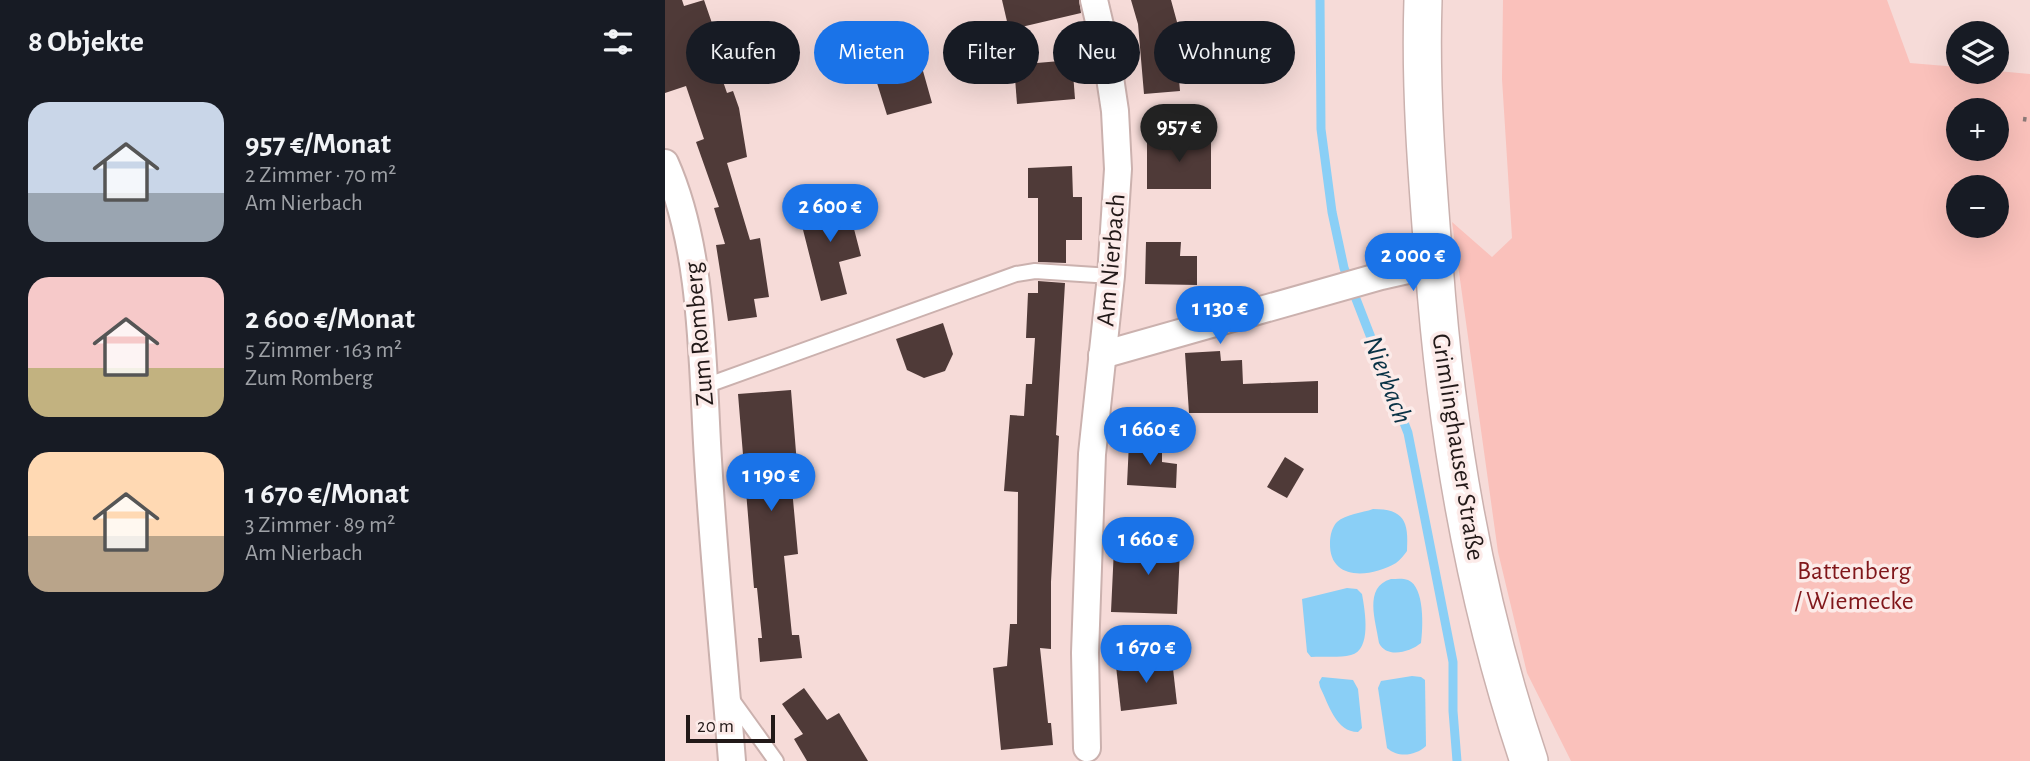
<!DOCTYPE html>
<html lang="de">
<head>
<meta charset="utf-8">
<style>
	body { margin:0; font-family:"Alegreya Sans",sans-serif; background:#20242c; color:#f1f3f6; height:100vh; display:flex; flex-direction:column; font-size:26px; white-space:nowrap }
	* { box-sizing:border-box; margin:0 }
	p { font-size:23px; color:#9ea1a6 }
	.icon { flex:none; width:38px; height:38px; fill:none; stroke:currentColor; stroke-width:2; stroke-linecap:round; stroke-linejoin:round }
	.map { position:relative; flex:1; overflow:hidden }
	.panel { display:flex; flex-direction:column; background:#171b24; width:665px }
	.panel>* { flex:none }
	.banner { position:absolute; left:21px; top:21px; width:665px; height:63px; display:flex; gap:14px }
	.fabs { position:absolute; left:1281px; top:21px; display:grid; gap:14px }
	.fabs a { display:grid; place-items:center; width:63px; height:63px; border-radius:50%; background:#171b24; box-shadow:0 7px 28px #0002; font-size:35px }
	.scale { position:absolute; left:21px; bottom:18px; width:89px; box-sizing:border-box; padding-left:7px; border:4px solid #221918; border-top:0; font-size:19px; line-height:24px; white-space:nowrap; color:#221918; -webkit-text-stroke:5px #fcebe9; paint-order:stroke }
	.price { position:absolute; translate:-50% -60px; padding:0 16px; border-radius:24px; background:#1a73e8; color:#fff; font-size:23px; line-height:46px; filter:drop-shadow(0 2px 4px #0008) }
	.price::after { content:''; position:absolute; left:50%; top:42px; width:21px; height:16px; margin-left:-10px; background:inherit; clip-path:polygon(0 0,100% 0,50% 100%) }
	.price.selected { background:#222; color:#fff }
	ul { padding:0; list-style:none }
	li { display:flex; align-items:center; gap:21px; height:175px; padding:0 28px }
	li span { display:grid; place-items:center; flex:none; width:196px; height:140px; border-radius:21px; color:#555 }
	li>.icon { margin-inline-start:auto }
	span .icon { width:84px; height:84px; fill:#fffc; stroke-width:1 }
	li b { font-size:30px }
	h2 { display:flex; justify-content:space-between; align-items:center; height:84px; padding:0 28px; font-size:30px }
	.tag { padding:0 24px; border-radius:32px; background:#171b24; box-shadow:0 7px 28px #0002; font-size:24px; line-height:63px }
	.tag.selected { background:#1a73e8; color:#fff }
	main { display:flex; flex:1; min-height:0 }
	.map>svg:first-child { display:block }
</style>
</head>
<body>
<main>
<section class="panel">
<h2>8 Objekte<svg class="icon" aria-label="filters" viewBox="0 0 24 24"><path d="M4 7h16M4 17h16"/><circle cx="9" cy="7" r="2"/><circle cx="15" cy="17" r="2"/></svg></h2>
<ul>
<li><span style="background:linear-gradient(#c9d6e8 65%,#9aa5b1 0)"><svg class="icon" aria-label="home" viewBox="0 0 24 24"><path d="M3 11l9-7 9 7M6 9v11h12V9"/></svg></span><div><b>957 €/Monat</b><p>2 Zimmer · 70 m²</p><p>Am Nierbach</p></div></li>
<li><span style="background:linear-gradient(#f6c9c9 65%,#c2b280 0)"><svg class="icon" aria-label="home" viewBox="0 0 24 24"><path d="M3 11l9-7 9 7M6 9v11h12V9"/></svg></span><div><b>2 600 €/Monat</b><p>5 Zimmer · 163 m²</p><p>Zum Romberg</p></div></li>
<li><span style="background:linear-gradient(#ffd9b3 60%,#b9a48a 0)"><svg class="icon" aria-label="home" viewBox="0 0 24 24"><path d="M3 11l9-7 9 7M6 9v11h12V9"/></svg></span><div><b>1 670 €/Monat</b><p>3 Zimmer · 89 m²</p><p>Am Nierbach</p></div></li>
</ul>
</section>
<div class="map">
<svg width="1365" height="761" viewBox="0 0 1365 761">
	<rect width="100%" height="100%" fill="#f6dbd8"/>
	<!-- green -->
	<path fill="#fac1bb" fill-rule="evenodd" d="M838,0h384l23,63 48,4v5l39,-1 33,3v687h-459l-44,-88 -29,-121 -46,-330 40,35 20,-19 -10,-159zM1293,110h39v39h-39zM1293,187h39v39h-39z"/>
	<!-- water -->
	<g fill="#8acff6">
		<path d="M708,509c31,0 36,12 34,42 -3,4 -7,9 -11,12 -26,15 -67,18 -66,-20 0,-7 2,-16 7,-21 9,-8 25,-9 36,-13z"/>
		<path d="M726,579c5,0 12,-1 17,1 17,7 15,48 13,63 -11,9 -34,16 -42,0 -3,-22 -16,-56 12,-64z"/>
		<path d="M682,588l10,1 5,5c3,17 10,56 -11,61 -12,3 -27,1 -40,2l-4,-5 -5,-53z"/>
		<path d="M747,676l9,1 4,3 1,66c-11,10 -28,12 -39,2l-9,-60 3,-7z"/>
		<path d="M657,677l31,3 5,9 4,39 -4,4c-22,0 -29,-27 -38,-45l-1,-5z"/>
	</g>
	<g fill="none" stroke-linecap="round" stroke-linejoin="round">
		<!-- stream -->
		<path stroke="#8acff6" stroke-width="9" d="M655,0l1,129 11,83 12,56 64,165 45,229v49l4,50"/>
	</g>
	<!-- building -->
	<g fill="#4f3a38">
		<path d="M0,0h17l2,6 20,-6 10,29 -8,3 21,61 6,-2 6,17 8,49 -20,6 23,77 10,-2 9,59 -15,2 3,18 -29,4 -12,-76 9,-1 -11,-36 5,-1 -23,-65 8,-3 -18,-53 -21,7z"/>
		<path d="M337,0h77l2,13 -72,17z"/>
		<path d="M466,0h40l9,33h-5l5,58 -36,3 -6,-70z"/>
		<path d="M247,50l5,20 6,1 9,32 -45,12 -10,-32 -5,-3 -5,-18z"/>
		<path d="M407,60l3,39 -58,5 -3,-39z"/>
		<rect x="482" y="140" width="64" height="49"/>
		<path d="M407,166l1,31h9v43h-16v23l-28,-1v-64h-10v-30z"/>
		<path d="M181,198l15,58 -22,6 8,32 -26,7 -23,-91z"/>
		<path d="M481,242h35l-1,14h17v29l-52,-1z"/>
		<path d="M373,281l27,2 -9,152 3,1 -8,146v67l-11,-1 8,75h3l2,22 -52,5 -8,-82 14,-2 3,-42h7l1,-132 -14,-1 6,-76 14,1 2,-32h6l3,-46h-9l2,-45h10z"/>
		<path d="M278,323l10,31 -8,17 -21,7 -17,-8 -11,-31z"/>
		<path d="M555,351l1,10 21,-1 1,24 75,-3v32h-129l-4,-60z"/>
		<path d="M126,390l7,87 -7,1 7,76 -14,2 8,79h7l3,23 -42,4 -2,-24h4l-5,-50h-3l-16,-194z"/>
		<path d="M464,442l33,1v19l15,2 -1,24 -49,-3z"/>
		<path d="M620,457l19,12 -17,29 -20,-11z"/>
		<path d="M516,530l-4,84 -66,-2 3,-64 41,1 1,-18z"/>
		<path d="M507,660l5,44 -56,7 -5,-45z"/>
		<path d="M139,688l23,32 12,-7 29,48h-61l-13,-22 9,-5 -21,-30z"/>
	</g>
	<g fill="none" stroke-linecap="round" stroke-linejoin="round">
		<defs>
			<g id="service">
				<path d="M40,386l311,-112 19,-3 76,5"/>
				<path d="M65,697l46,64"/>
			</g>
			<g id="minor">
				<path d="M0,163c39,87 37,202 43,297 6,100 16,201 24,301"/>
				<path d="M437,355l279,-79 53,-12"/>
				<path d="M422,748l-2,-95 7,-199 19,-178 7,-107 -3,-58 -9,-60 -12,-51"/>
			</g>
			<path id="secondary" d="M758,0c-3,88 4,176 11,264 12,168 41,337 95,497"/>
		</defs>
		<!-- service casing -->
		<use href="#service" stroke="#cbb1ae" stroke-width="18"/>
		<!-- minor casing -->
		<use href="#minor" stroke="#cbb1ae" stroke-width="30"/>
		<!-- secondary casing -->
		<use href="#secondary" stroke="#cbb1ae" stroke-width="40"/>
		<!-- path -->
		<path stroke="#8b7977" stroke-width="4.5" stroke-dasharray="3.5 5" stroke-linecap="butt" d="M1358,119l7,1"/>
		<!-- service -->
		<use href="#service" stroke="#fff" stroke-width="14"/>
		<!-- minor -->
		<use href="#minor" stroke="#fff" stroke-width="26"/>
		<!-- secondary -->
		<use href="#secondary" stroke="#fff" stroke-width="37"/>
	</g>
	<g text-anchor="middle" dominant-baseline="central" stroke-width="7" stroke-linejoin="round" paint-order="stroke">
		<!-- street labels -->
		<g font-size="26" fill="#221918" stroke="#fcebe9">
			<text transform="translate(446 260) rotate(-85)">Am Nierbach</text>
			<text transform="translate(34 334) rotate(-95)">Zum Romberg</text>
			<text transform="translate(793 447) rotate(81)">Grimlinghauser Straße</text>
		</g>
		<!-- park labels -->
		<g font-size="26" fill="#80161a" stroke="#fcebe9">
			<text x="1189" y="571">Battenberg<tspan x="1189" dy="30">/ Wiemecke</tspan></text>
		</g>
		<!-- water labels -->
		<g font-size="28" font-style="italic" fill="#083245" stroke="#fcebe9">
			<text transform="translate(722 380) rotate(69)">Nierbach</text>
		</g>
	</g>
</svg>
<div class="fabs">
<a><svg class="icon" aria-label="layers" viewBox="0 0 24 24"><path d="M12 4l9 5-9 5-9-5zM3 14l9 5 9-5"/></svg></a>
<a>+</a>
<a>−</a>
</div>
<div class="scale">20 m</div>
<b class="price selected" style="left:514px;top:164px">957 €</b>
<b class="price" style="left:165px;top:244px">2 600 €</b>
<b class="price" style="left:748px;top:293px">2 000 €</b>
<b class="price" style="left:555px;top:346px">1 130 €</b>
<b class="price" style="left:485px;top:467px">1 660 €</b>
<b class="price" style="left:106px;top:513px">1 190 €</b>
<b class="price" style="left:483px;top:577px">1 660 €</b>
<b class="price" style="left:481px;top:685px">1 670 €</b>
<div class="banner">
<a class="tag">Kaufen</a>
<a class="tag selected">Mieten</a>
<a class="tag">Filter</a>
<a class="tag">Neu</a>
<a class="tag">Wohnung</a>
</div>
</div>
</main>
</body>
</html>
